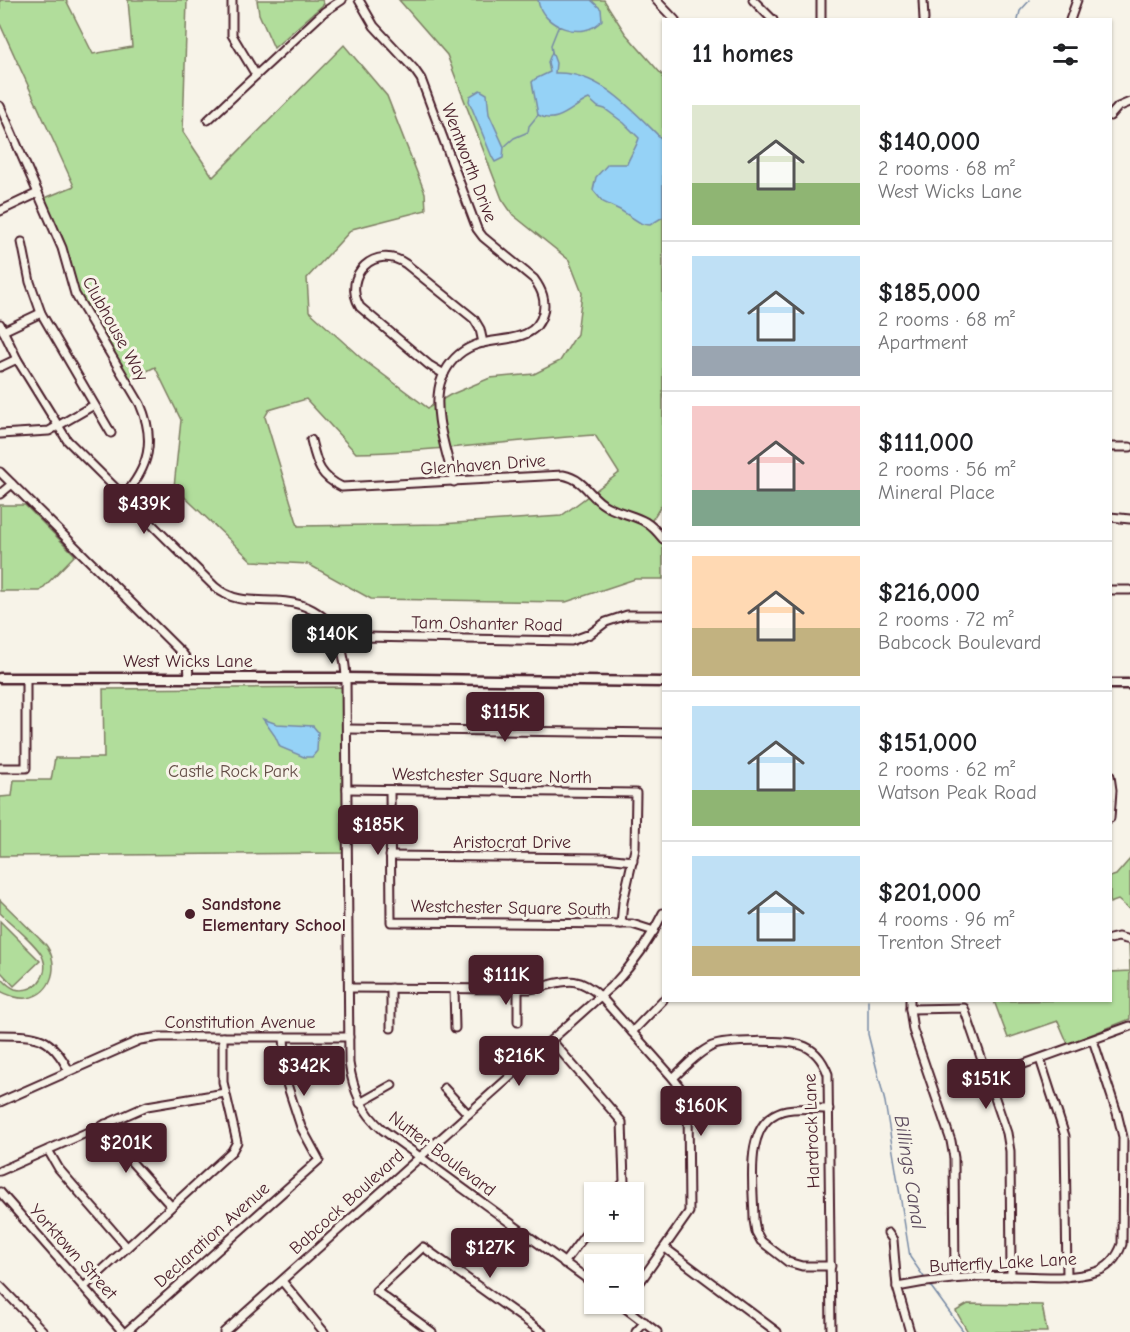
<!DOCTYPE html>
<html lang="en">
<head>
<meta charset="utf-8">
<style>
	body { margin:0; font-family:"Comic Neue",sans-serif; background:#f6f6f6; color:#202124; height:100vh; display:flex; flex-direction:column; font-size:22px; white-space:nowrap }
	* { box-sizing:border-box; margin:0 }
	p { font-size:20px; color:#757577 }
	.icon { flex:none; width:33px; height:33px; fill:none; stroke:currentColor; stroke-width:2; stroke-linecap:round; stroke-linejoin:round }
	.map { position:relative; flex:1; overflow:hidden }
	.panel { position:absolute; left:662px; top:18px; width:450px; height:984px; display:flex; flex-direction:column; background:#fff; border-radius:0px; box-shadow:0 2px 4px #0004 }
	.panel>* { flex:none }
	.controls { position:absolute; left:584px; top:1182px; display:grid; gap:12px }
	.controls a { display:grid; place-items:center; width:60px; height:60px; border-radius:0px; background:#fff; box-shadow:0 2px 4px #0004; font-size:30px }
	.price { position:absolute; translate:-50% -51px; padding:0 14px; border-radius:6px; background:#4a1f2b; color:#fff; font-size:20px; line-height:39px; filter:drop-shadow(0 2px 3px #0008) }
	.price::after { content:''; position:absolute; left:50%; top:36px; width:18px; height:14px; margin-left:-9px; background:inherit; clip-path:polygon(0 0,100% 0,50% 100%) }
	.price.on { background:#222; color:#fff }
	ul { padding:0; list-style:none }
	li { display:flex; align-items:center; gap:18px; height:150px; padding:0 30px }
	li+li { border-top:2px solid #e0e0e0 }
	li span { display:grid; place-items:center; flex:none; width:168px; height:120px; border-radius:0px; color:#555 }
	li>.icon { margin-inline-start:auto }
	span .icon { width:72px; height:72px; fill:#fffc; stroke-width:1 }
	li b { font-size:26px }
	h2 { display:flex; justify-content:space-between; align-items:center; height:72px; padding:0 30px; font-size:26px }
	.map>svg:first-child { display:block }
</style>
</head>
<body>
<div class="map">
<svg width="1130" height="1332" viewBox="0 0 1130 1332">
	<rect width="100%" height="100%" fill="#f7f3e8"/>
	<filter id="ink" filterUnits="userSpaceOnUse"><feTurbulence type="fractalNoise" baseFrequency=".0167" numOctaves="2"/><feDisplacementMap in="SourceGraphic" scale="12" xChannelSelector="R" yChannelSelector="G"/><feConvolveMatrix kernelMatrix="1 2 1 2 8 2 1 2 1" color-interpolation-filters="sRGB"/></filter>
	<g filter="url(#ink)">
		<!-- green -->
		<g fill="#b1dd9b" stroke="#7e7e63" stroke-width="1.5" fill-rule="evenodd">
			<path d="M0,0h66l27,54 39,-7 -4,-47h59l-4,132 30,45 131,-132 43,51 38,97 1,17 -74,19 -45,49 2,33 52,47 67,50 22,-13 40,-17 44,-4 26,-13 17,-27 5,-41 -13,-33 -56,-45 -11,-16 -55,-144 -48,-55h205l21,33 38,43v427l-11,17 11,25v34h-28l-69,23 -195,-3 -63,-35 -56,-3 -78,-74 7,-67 -26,-53 -26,13 -52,-91 -13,-46 -19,-45 29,-12 -74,-162zM306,399l50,54c80,-1 159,-13 239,-18l24,38 -58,43 -120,8 -143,2 -33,-109 4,-7z"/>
			<path d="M257,0h65l2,4 -50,44 -15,-34z"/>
			<path d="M0,505h25l50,50 -35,36h-40z"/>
			<path d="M342,687l2,166 -344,3v-59l12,-1 2,-16h37l4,-22h49l-1,-69z"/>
			<path d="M1130,859v51l-12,-10 -8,3v-26l6,-2z"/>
			<path d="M0,900l46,45c14,19 7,49 -19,53 -10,1 -18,-3 -27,-7v-14c5,5 9,10 15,12 19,5 35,-13 28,-31 -4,-12 -33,-35 -43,-45z"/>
			<path d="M0,921l40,40 -26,25 -14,-15z"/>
			<path d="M1129,944h1v75l-62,25 -10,-23 -50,17 -14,-37 116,-1v-28l20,-1z"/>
			<path d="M968,1304l74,1 5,27h-79l-12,-21z"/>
		</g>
		<!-- water -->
		<g fill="#95d2f6" stroke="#778aa5" stroke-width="1.5">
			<path d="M538,0h53l10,9 1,11c-18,22 -61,7 -64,-20z"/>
			<path d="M552,52l4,11 -1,10c45,-2 78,38 108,67v77l-13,8 -8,-1 -22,-14 -17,-8 -10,-12 3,-13 12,-13h19c3,-8 10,-18 12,-26l-15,-15 -19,-14 -7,-2 -9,-8c-17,7 -31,27 -51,16l-6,-33 3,-3 15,-7 -2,-10z"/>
			<path d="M480,90l7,4 2,20 15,33 -1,11 -8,4 -3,-5 -23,-56 1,-5z"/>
			<path d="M263,719l14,5 36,2 5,6 -1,19 -5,6h-8l-24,-10 -5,-11z"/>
		</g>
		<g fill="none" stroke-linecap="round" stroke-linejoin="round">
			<!-- stream -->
			<g stroke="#778aa5" stroke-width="1.5">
				<path d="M1018,20l2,-9 10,-11"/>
				<path d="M552,52l-1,-7 8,-20"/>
				<path d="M504,147l10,-9 14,-6 1,-6 9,-11"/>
				<path d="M868,1000v34l17,68 25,155 16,23"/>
				<path d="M929,1284l35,48"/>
			</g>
			<defs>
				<g id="minor">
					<path d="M232,0v35l24,40"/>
					<path d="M359,0l15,26 40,43 7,10 56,150 6,8 51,42c8,11 12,21 9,34 -8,32 -47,23 -70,33 -15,6 -25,18 -31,32 -12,29 5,75 12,104"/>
					<path d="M656,0l19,20"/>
					<path d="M753,0l20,20"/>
					<path d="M923,0l1,20"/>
					<path d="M821,20v-20"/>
					<path d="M1070,20l7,-20"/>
					<path d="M0,106l62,142 13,46 65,110c16,37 9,63 -17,93"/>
					<path d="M1110,116l8,-9 12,-5"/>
					<path d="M208,120l116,-108 18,-12"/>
					<path d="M0,211l38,-18"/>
					<path d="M22,242l8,40 11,31 70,120"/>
					<path d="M0,324l17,35 50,81 148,147c19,16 39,13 62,14 48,2 67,32 69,77l3,385c4,27 13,49 34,67l211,154"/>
					<path d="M3,331l38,-18"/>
					<path d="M0,367l17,-8"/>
					<path d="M444,374l-15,-9 -69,-58c-19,-32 16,-64 46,-43l68,55 6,10 3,14"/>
					<path d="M0,434l49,-3 45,-26"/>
					<path d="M311,440c6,24 8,36 31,47l221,-12c24,5 26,23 45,32 25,12 36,7 55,32"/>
					<path d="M1110,447h20"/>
					<path d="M0,472l183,182 5,7 1,17"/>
					<path d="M0,494l12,-10"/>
					<path d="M1110,517l20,2"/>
					<path d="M1110,590h20"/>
					<path d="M342,644l24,-7 205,4 19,-7 16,-12 21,-7h36"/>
					<path d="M348,729l315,4"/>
					<path d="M0,768h26v-90"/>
					<path d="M1110,776l2,14 -2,28"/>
					<path d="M347,789l289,4 -1,56 -12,53 -2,22"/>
					<path d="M390,790l1,132 241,2 22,7"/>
					<path d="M390,856l215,2 28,3"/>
					<path d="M1110,939l8,-2 12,3"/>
					<path d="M349,988l181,1c30,-4 43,-19 71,8l72,81 8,11 7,15 1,108 -56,80"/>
					<path d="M454,988l1,40"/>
					<path d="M910,1000v9l54,-1 43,125 3,18 1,125"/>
					<path d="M910,1009l3,21 38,111 3,17 1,119"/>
					<path d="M518,1022v-33"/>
					<path d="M391,1028v-40"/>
					<path d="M632,1032l31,-32"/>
					<path d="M0,1035c38,0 51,1 69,36"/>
					<path d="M552,1041l70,81 2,60 -8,10"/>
					<path d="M1040,1059l25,77 2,141"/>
					<path d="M988,1077l142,-51"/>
					<path d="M673,1078c12,-11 24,-25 39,-32 14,-6 74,-6 89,-1 14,4 22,16 27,29l3,258"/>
					<path d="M444,1088l24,26"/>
					<path d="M0,1102l140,-62 20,-3h189"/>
					<path d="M360,1103l32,-18"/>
					<path d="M829,1109c-15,0 -33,-2 -47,2 -40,13 -28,76 -28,109l2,12 5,9 27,21 14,4h29"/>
					<path d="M105,1124l14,24 52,58"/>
					<path d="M48,1150l11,19 67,77"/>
					<path d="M0,1171l147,-65 78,-13"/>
					<path d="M0,1192l123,140"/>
					<path d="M888,1233l5,7 4,47 13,45"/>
					<path d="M665,1248l112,84"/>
					<path d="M564,1263l30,-40"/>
					<path d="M282,1281l42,51"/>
					<path d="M0,1286l44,46"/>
					<path d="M84,1287l148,-136 5,-9 -14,-60v-45"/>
					<path d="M897,1287c41,-8 74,-11 115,-11 27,0 56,4 83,-4 14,-4 22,-14 27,-28l1,-107 -6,-24 -24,-73"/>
					<path d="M620,1304l37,28"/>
					<path d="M126,1332l193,-172 -18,-33 -14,-43 -3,-47"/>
					<path d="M224,1332l391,-349c20,-21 35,-43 48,-70"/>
					<path d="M432,1332l-56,-41 47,-44 119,85"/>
					<path d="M636,1332l9,-10"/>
				</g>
				<g id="major">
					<path d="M0,678h346l317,4"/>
					<path d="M1110,684h20"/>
				</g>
			</defs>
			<!-- minor casing -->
			<use href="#minor" stroke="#4a1f2b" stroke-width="11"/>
			<!-- major casing -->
			<use href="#major" stroke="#4a1f2b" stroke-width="13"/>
			<!-- minor -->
			<use href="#minor" stroke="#f7f3e8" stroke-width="7"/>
			<!-- major -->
			<use href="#major" stroke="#f7f3e8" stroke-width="8"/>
		</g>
	</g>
	<!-- markers -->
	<circle fill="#4a1f2b" stroke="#f7f3e8" stroke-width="2" cx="190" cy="914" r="6"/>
	<g text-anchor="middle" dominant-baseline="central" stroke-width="6" stroke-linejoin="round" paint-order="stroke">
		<!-- street labels -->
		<g font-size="18" fill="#4a1f2b" stroke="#f7f3e8">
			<text transform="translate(469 163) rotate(69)">Wentworth Drive</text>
			<text transform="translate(115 329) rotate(61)">Clubhouse Way</text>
			<text transform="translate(483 465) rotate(-4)">Glenhaven Drive</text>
			<text transform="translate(487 624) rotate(1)">Tam Oshanter Road</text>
			<text x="188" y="661">West Wicks Lane</text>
			<text transform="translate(492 776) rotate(1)">Westchester Square North</text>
			<text x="512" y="842">Aristocrat Drive</text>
			<text transform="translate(511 908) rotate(1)">Westchester Square South</text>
			<text x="240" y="1022">Constitution Avenue</text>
			<text transform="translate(812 1131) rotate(-92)">Hardrock Lane</text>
			<text transform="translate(442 1154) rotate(37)">Nutter Boulevard</text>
			<text transform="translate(347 1202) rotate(-42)">Babcock Boulevard</text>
			<text transform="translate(212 1235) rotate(-42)">Declaration Avenue</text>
			<text transform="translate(73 1252) rotate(48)">Yorktown Street</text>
			<text transform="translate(1003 1263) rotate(-3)">Butterfly Lake Lane</text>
		</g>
		<!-- park labels -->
		<g font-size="18" fill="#644e47" stroke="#f7f3e8">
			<text x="233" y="771">Castle Rock Park</text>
		</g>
		<!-- poi labels -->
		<g font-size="18" font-weight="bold" fill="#4a1f2b" stroke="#f7f3e8" text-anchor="start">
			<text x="202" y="904">Sandstone<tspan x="202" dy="21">Elementary School</tspan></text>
		</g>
		<!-- water labels -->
		<g font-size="20" font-style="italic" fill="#5d4c5e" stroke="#f7f3e8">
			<text transform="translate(910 1172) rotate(81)">Billings Canal</text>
		</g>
	</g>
</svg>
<div class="controls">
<a>+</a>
<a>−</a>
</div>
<b class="price" style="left:144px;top:535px">$439K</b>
<b class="price on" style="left:332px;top:665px">$140K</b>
<b class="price" style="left:505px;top:743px">$115K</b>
<b class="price" style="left:378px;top:856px">$185K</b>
<b class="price" style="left:506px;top:1006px">$111K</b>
<b class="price" style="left:519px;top:1087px">$216K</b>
<b class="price" style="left:304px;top:1097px">$342K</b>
<b class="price" style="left:986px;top:1110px">$151K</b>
<b class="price" style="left:701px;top:1137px">$160K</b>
<b class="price" style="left:126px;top:1174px">$201K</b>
<b class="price" style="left:490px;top:1279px">$127K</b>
<section class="panel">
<h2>11 homes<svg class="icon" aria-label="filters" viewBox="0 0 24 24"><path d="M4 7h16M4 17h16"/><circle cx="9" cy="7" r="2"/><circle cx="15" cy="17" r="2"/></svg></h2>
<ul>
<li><span style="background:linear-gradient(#dfe7d0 65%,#8fb573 0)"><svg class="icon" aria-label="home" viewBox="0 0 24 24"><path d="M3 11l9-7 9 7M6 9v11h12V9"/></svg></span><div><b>$140,000</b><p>2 rooms · 68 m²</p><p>West Wicks Lane</p></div></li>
<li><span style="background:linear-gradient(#bfe0f5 75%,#9aa5b1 0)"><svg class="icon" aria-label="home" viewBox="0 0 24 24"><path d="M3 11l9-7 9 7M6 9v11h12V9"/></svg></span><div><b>$185,000</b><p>2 rooms · 68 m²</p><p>Apartment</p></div></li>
<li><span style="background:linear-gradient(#f6c9c9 70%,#7fa58c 0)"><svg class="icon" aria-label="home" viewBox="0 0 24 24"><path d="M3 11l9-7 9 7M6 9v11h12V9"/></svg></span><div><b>$111,000</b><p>2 rooms · 56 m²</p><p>Mineral Place</p></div></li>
<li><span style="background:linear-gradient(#ffd9b3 60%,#c2b280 0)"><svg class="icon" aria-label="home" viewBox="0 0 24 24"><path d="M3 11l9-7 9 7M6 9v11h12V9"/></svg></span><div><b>$216,000</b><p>2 rooms · 72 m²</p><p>Babcock Boulevard</p></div></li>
<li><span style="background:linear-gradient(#bfe0f5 70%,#8fb573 0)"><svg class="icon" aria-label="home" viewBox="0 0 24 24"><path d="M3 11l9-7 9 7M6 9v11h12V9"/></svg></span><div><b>$151,000</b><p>2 rooms · 62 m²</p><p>Watson Peak Road</p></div></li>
<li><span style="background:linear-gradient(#bfe0f5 75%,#c2b280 0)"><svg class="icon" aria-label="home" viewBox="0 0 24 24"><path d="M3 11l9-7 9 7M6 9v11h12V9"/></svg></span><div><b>$201,000</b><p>4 rooms · 96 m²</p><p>Trenton Street</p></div></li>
</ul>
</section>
</div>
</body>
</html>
